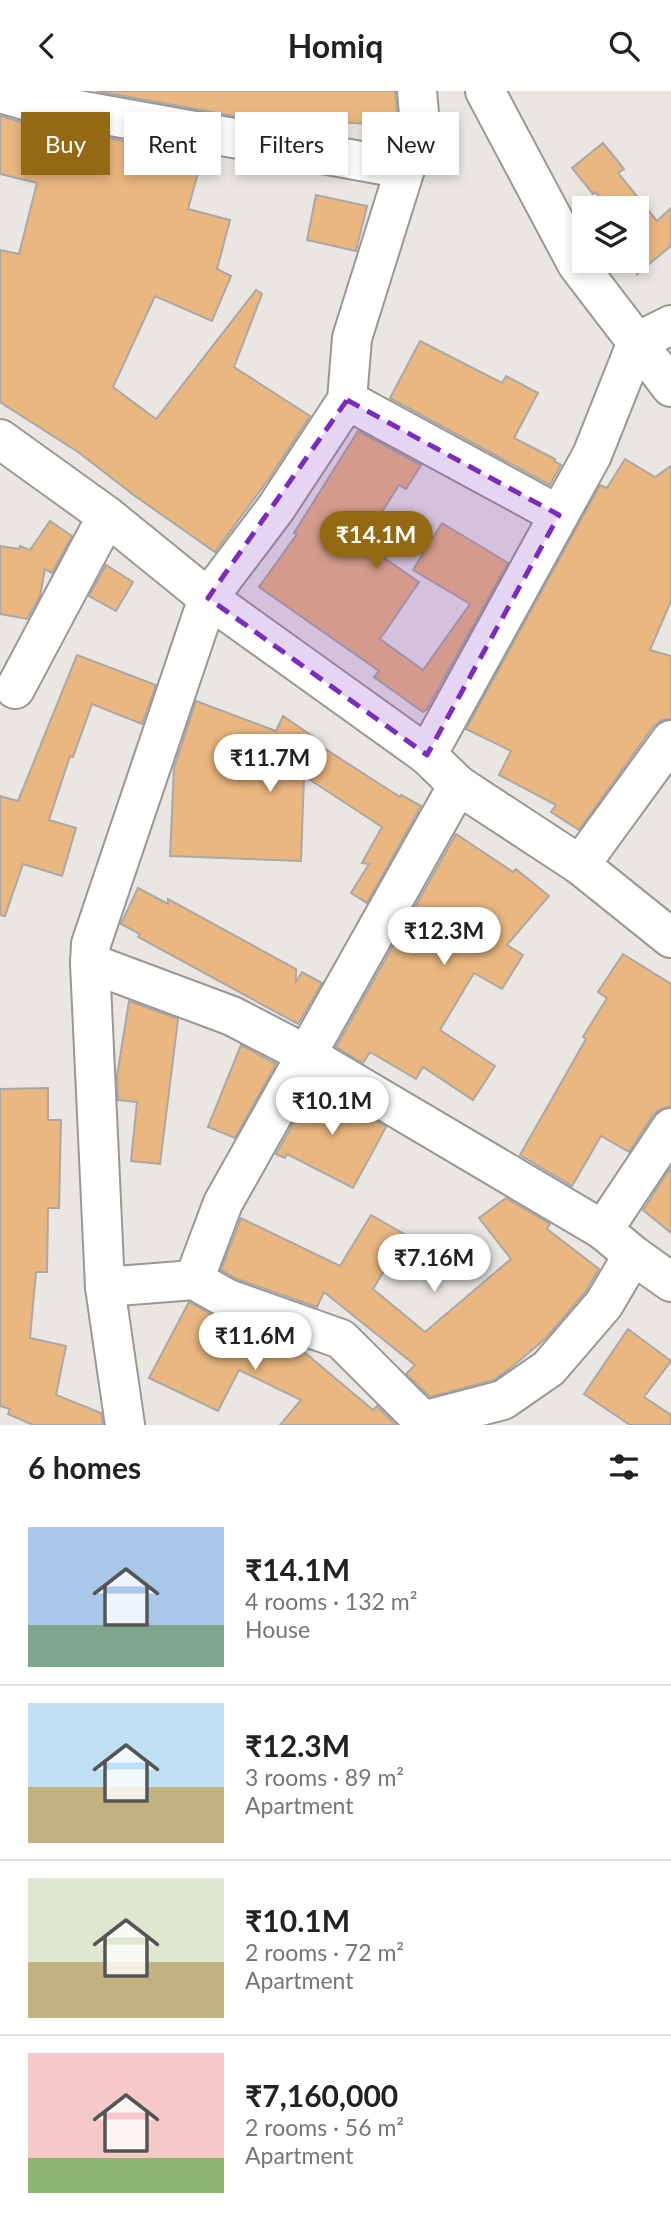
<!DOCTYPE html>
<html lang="en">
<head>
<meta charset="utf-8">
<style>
	body { margin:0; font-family:Lato,sans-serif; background:#f2f2f2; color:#222; height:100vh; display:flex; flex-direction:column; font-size:26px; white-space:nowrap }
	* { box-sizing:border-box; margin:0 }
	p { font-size:23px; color:#767676 }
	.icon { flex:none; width:38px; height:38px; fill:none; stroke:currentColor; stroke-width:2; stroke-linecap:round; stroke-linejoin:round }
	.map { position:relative; height:1334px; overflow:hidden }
	.drawer { display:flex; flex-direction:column; background:#fff; flex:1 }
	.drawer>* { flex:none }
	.hud { position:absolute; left:21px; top:21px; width:630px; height:63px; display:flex; gap:14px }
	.tools { position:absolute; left:572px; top:105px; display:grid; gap:14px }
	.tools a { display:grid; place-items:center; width:77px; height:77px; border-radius:0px; background:#fff; box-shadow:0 4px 10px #0003; font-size:35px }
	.price { position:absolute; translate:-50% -60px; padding:0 16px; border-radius:24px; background:#fff; color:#222; font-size:23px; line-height:46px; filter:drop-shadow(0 2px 4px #0008) }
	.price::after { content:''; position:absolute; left:50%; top:42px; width:21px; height:16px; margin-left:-10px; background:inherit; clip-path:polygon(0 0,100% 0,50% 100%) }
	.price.current { background:#936a13; color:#fff }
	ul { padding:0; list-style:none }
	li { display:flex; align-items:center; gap:21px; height:175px; padding:0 28px }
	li+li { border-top:2px solid #e0e0e0 }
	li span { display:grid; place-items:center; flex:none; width:196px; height:140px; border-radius:0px; color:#555 }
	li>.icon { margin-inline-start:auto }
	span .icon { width:84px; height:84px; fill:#fffc; stroke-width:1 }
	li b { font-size:30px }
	h2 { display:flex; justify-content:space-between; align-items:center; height:84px; padding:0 28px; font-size:30px }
	.pill { padding:0 24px; border-radius:0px; background:#fff; box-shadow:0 4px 10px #0003; font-size:24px; line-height:63px }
	.pill.current { background:#936a13; color:#fff }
	header { display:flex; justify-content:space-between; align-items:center; height:91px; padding:0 28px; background:#fff; font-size:32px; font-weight:700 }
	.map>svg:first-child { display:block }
</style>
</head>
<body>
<header><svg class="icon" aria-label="back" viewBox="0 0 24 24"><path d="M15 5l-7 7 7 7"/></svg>Homiq<svg class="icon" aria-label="search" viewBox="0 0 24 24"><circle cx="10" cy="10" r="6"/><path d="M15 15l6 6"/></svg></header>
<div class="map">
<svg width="671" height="1334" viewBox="0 0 671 1334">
	<rect width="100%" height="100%" fill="#eae7e3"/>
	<!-- building -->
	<g fill="#eab780" stroke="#aba7a4" stroke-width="2">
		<path d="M96,0h299l3,35 -74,-5v8l-24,-1z"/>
		<path d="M0,25l24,7 179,32 -15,54 42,11 -13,49 14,7 -19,45 -57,-25 -42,91 43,32 100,-129 6,4 -28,73 76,49 -42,64 -53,72 -80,-56 -57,-44 -78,-50v-152l19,4 18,-71 -37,-9z"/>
		<path d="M603,52l21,26 -6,4 39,48 14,-13v38l-34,28v-66h-28l-14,-16 -2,2 -21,-26z"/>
		<path d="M316,104l51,11 -11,45 -49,-11z"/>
		<path d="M420,250l82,42 4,-7 32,17 -24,45 41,21 -1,2 7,4 -11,20 -160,-87z"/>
		<path d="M358,340l63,34 -15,24 -7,-4 -35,55v4l55,38 -39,57 43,31 47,-66 -57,-34 29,-47 66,40 -81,146 -4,3 -49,-35 5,-6 -120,-84 38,-53 -3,-1z"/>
		<path d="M625,368l30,18 16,-11v135l-21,49 21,6v63l-9,1 -9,7 -74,103 -28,-18 5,-7 -57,-30 12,-24 -45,-22 134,-244 7,3z"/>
		<path d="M50,430l22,15 -20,37 -7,-4 -5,27 -13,23 -27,-5v-68l19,3 1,-3 10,4z"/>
		<path d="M106,474l27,17 -17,29 -27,-15z"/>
		<path d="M77,564l79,30 -14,39 -50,-20 -19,53 -3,-1 -21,64 27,8 -14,48 -39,-12 -18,52 -5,-1v-119l18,5z"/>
		<path d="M196,610l80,30 7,-15 35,24 -2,3 84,54 1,-2 20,11 -54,97 -16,-10 18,-29 -7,-1 20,-36 -78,-51 -3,85 -131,-5 4,-88z"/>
		<path d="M456,743l57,38 3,-3 33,27 -42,49 16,10 -21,34 -28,-16 -34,57 55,36 -22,34 -50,-33 -7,12 -46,-27 -7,11 -27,-16z"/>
		<path d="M138,797l30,16v-5l128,70v13l6,-10 20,11 -24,41 -160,-87 2,-3 -19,-10z"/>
		<path d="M623,863l48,30v122l-10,3 -8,6 -24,37 -28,-16 -29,50 -52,-31 66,-116 -3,-2 24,-39 -9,-6z"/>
		<path d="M129,910l49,18 -18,145 -29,-3 6,-59 -19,-2 -1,-24z"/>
		<path d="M241,954l35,19 -41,74 -27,-11z"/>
		<path d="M315,994l71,42 -33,61 -66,-34 -2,4 -9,-4z"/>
		<path d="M48,997v32h13l-2,88h-11l-1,64h-11l-6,66 36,8 -10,49 45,18 2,12h-70l-25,-11 2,-5 -10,-3v-317z"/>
		<path d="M671,1076v66l-28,-23z"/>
		<path d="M506,1107l44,26 -3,5 52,40 -13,22 -40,47 -34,29 -18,13 -64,17 -24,-23 9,-9 -91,-73 -7,15 -80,-28 -16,-9 20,-52 99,48 31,-51 35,20 -33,54 52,43 86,-73 -32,-41z"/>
		<path d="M189,1211l32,18 77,27 75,63 4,-4 19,19h-116l21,-25 -62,-30 -21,41 -69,-33z"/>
		<path d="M628,1238l43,32 -27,36 27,18v10h-41l-46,-31z"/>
	</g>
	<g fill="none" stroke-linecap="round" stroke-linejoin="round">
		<defs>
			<g id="minor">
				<path d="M417,0l4,45 -16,33 -53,169 -5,62 -71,108 -68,90 -117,346 -1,19 142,53 75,39 296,175"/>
				<path d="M485,0l92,173 94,123"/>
				<path d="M0,2l28,8 377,68"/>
				<path d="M347,309l212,115"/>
				<path d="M0,348l107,77 101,82 219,157 31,30 122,80 91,73"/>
				<path d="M15,598l92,-173"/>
				<path d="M427,664l165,-300 45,-113 34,-17"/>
				<path d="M580,774l91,-125"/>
				<path d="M90,872l15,324 20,138"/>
				<path d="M633,1164l38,27"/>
				<path d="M194,1189l29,-77 235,-418"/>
				<path d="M105,1196l89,-7 34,19 113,40 82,82"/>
				<path d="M421,1334l2,-4 80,-21 46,-32 55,-64 29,-49 -30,-25 68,-102"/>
			</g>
		</defs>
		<!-- minor casing -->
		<use href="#minor" stroke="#9a9794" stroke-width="42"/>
		<!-- minor -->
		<use href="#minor" stroke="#fff" stroke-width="38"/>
	</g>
	<!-- marked area -->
	<path fill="#7b2cbf" fill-opacity="0.2" stroke="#7b2cbf" stroke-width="5" stroke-dasharray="14 9" stroke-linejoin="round" d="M347,309l212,115 -132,240 -219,-157z"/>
</svg>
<div class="tools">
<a><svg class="icon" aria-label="layers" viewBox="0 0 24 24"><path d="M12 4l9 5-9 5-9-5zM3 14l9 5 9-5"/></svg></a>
</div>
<b class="price current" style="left:376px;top:480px">₹14.1M</b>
<b class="price" style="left:270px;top:703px">₹11.7M</b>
<b class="price" style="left:444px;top:876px">₹12.3M</b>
<b class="price" style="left:332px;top:1046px">₹10.1M</b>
<b class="price" style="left:434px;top:1203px">₹7.16M</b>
<b class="price" style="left:255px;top:1281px">₹11.6M</b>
<div class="hud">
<a class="pill current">Buy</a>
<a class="pill">Rent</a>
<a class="pill">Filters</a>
<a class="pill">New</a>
</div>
</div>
<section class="drawer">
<h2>6 homes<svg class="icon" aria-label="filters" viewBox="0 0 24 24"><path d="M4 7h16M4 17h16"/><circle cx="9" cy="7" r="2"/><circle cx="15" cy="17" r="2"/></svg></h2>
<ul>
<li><span style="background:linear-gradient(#a9c7e8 70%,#7fa58c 0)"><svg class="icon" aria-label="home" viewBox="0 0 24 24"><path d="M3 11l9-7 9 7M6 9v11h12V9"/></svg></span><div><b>₹14.1M</b><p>4 rooms · 132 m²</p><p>House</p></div></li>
<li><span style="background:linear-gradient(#bfe0f5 60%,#c2b280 0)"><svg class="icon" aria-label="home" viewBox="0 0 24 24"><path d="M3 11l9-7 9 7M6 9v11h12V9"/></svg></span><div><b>₹12.3M</b><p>3 rooms · 89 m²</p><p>Apartment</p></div></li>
<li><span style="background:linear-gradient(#dfe7d0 60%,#c2b280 0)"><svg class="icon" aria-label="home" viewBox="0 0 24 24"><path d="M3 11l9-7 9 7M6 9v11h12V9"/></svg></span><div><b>₹10.1M</b><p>2 rooms · 72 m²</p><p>Apartment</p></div></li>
<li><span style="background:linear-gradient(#f6c9c9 75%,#8fb573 0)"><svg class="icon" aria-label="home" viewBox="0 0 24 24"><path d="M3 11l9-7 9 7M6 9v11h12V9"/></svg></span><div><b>₹7,160,000</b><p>2 rooms · 56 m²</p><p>Apartment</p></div></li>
</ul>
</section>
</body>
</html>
